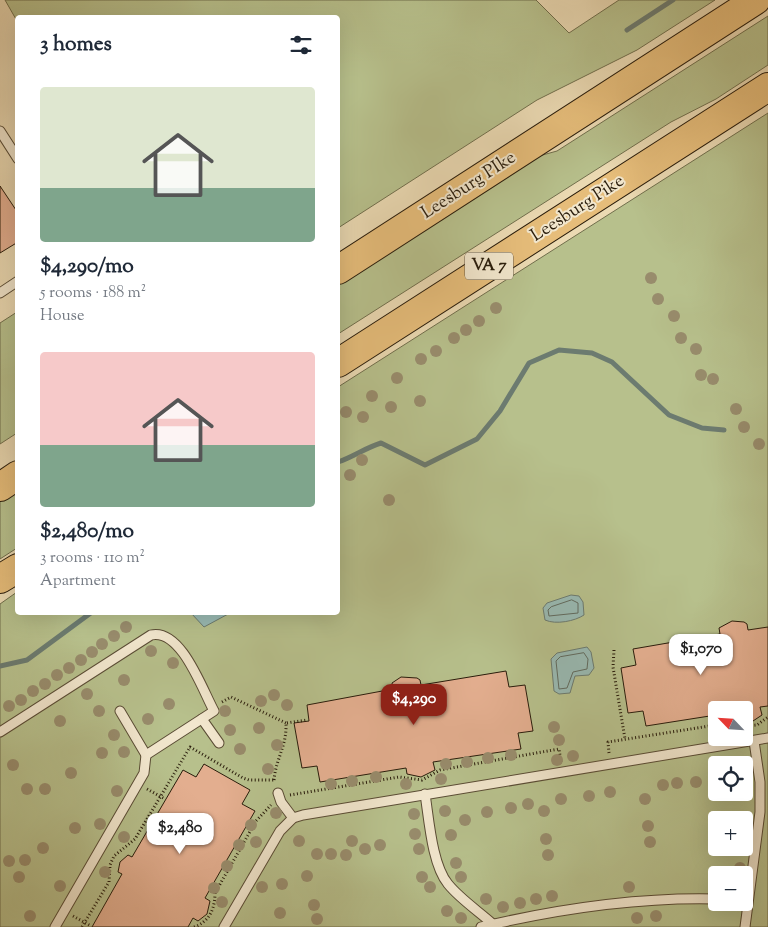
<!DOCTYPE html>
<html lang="en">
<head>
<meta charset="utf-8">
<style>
	body { margin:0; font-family:"Sorts Mill Goudy",serif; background:#f6f6f7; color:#1f2937; height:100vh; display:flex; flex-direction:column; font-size:19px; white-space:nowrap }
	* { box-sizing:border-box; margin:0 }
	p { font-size:16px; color:#747a83 }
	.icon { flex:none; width:28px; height:28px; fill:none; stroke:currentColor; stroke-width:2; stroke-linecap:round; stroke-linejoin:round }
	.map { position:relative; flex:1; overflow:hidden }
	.side { position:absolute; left:15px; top:15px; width:325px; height:600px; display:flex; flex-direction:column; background:#fff; border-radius:5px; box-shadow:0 5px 20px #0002 }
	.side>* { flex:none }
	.needle { width:32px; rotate:295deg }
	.tools { position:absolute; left:708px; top:701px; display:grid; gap:10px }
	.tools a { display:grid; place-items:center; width:45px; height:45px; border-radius:5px; background:#fff; box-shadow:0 5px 20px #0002; font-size:25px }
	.price { position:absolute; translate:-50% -42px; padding:0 11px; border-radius:10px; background:#fff; color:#222; font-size:16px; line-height:32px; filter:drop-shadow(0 1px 2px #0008) }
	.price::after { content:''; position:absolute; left:50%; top:30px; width:15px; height:11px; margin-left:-8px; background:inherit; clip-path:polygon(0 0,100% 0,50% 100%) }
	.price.on { background:#8f2418; color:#fff }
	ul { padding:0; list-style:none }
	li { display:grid; align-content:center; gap:10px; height:265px; padding:0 25px }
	li span { display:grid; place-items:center; height:155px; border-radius:5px; color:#555 }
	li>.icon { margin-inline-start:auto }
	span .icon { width:90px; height:90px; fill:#fffc; stroke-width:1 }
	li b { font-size:21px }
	h2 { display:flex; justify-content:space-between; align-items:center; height:60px; padding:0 25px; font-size:21px }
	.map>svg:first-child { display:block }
</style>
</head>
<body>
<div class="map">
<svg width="768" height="927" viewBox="0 0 768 927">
	<rect width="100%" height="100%" fill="#ebdab3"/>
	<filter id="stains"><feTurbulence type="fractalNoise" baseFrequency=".004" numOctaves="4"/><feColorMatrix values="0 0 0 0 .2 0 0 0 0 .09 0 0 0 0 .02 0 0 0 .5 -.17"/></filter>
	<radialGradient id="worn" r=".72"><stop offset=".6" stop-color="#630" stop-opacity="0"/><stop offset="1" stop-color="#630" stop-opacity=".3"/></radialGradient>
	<!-- green -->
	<g fill="#b7c08c" stroke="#706e4c" fill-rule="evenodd">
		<path d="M5,0h531l33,33 50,-33h96l-78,50 -100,50 -199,128v-210h-320l-1,3z"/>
		<path d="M768,16v49l-52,34 -45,23 -333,212v-49l201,-129 18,-5z"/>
		<path d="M768,113v814h-768v-323l17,-12 1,20h320v-225zM716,710h28v28h-28zM716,765h28v27h-28zM716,820h28v28h-28zM716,875h28v27h-28z"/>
		<path d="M17,312v121l-17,11v-121z"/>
		<path d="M17,490v58l-17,11v-58z"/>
	</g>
	<!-- water -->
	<g fill="#99bab3" stroke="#6c7b70">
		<path d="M571,595l8,1 4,6 1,13c-9,6 -28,10 -39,5l-2,-12 4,-5z"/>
		<path d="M191,613v-1l39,1 -26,14z"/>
		<path d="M587,647l4,5 3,16 -5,7 -14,1 -5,17 -11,1 -5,-3 -3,-32 6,-6z"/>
	</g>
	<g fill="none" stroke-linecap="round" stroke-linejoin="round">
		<!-- shore -->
		<g stroke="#616b5f" stroke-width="1">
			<path d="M572,600l6,3v10l-29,3 -1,-6 3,-3z"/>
			<path d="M584,653l4,6 -1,10 -14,3 -6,16 -8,1 -3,-28 4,-4z"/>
		</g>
		<!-- stream -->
		<g stroke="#6c7b70" stroke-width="5">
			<path d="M627,30l46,-30"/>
			<path d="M338,462c15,-5 27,-14 43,-19l44,22 52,-26 23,-28 29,-48 30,-13 33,3 20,9 57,53 33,13 22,2"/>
			<path d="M0,666l27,-6 65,-48"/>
		</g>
	</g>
	<!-- building -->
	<g fill="#e3ae8f" stroke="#291c0b">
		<path d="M0,186l18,27v29l-18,11z"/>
		<path d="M732,621l12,1 3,2 1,6 20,-3v79l-8,1 2,8 -9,6 -9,1v-12h-28v5l-70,11 -3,-15 -15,2 -7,-45 15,-3 -3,-16 87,-15 -1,-6z"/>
		<path d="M506,671l3,16 16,-2 8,46 -15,2 3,16 -88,13 2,8 -14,7 -14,-3 -1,-6 -86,14 -3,-16 -15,2 -8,-45 15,-2 -2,-16 86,-16 -1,-6 9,-6 16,1 3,2 1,5z"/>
		<path d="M204,764l46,26 -8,14 13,7 -50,87 5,3 -3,13 -9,7 -5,-3 -5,9h-96l30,-53 -4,-2 2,-10 8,-7 4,2 51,-87 13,7z"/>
	</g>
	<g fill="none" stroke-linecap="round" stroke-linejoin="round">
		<defs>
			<g id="lane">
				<path d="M0,131l18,28"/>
				<path d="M0,293l18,-12"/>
				<path d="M202,719l17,24"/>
				<path d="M0,732l151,-97c30,-7 51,54 63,76l-68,44 -26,-44"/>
				<path d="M278,793l3,9 12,16"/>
				<path d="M425,794c4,25 7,71 23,90 13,16 32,28 47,42"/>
				<path d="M55,927l89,-154 2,-18"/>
				<path d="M224,927l56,-96 13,-13 10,-3 465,-77"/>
				<path d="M481,927c77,-18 156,-30 235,-28"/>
				<path d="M745,927l15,-115v-30l-6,-41"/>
			</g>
			<g id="highway">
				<path d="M338,270l418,-270"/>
				<path d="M338,363l430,-276"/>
				<path d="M0,487l18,-12"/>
				<path d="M0,579l18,-11"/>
			</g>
		</defs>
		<!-- lane casing -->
		<use href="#lane" stroke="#5a4c35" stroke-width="11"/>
		<!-- highway casing -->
		<use href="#highway" stroke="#291c0b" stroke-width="30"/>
		<!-- path -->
		<g stroke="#291c0b" stroke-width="3" stroke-dasharray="1 2.5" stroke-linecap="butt">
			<path d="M614,650l-1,17 12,72"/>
			<path d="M222,702l9,-5 55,26"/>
			<path d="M744,726l13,-1 11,-8"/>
			<path d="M609,753l-1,-11 108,-17"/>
			<path d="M274,780c2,-22 13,-34 12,-57l21,-3"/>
			<path d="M147,789l18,10"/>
			<path d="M290,795l109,-18 23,3 18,-10 119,-21 2,13"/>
			<path d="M73,916l18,10"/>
			<path d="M82,927l27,-45 1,-17 4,-9 21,-17 55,-92 53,31 6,2h26"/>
			<path d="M194,927c15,-5 21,-18 21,-34l41,-72 15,-16"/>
		</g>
		<!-- lane -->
		<use href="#lane" stroke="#f2e7ce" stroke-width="9"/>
		<!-- highway -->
		<use href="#highway" stroke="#e6bd7a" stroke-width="28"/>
	</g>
	<!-- trees -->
	<g fill="#988c6c">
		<circle cx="651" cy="278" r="6"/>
		<circle cx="658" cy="299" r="6"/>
		<circle cx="496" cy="308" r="6"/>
		<circle cx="674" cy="316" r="6"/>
		<circle cx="479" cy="321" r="6"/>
		<circle cx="466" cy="330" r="6"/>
		<circle cx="454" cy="338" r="6"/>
		<circle cx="681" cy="338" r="6"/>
		<circle cx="696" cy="349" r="6"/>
		<circle cx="436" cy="351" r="6"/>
		<circle cx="421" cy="359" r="6"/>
		<circle cx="701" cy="375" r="6"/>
		<circle cx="397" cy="378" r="6"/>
		<circle cx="713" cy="379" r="6"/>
		<circle cx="372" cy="396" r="6"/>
		<circle cx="420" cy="401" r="6"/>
		<circle cx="391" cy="407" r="6"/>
		<circle cx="736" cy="409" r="6"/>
		<circle cx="346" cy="412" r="6"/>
		<circle cx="363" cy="417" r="6"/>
		<circle cx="744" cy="427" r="6"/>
		<circle cx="759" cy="444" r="6"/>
		<circle cx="362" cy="460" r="6"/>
		<circle cx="350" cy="475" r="6"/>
		<circle cx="389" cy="500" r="6"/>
		<circle cx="126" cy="627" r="6"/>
		<circle cx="114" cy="636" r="6"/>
		<circle cx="102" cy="644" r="6"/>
		<circle cx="151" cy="651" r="6"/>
		<circle cx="92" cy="652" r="6"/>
		<circle cx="81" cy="660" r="6"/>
		<circle cx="173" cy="663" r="6"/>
		<circle cx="69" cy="668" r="6"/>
		<circle cx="57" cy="675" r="6"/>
		<circle cx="124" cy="680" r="6"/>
		<circle cx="45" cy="684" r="6"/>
		<circle cx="33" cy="691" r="6"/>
		<circle cx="87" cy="694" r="6"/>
		<circle cx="274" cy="695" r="6"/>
		<circle cx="21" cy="700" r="6"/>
		<circle cx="261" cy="701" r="6"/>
		<circle cx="169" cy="704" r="6"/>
		<circle cx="287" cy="705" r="6"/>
		<circle cx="9" cy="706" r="6"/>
		<circle cx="99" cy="711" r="6"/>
		<circle cx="225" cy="711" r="6"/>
		<circle cx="148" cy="719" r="6"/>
		<circle cx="60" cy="721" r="6"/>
		<circle cx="554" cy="727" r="6"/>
		<circle cx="259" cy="728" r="6"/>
		<circle cx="230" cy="730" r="6"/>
		<circle cx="114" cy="735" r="6"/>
		<circle cx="559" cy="740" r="6"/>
		<circle cx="277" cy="745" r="6"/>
		<circle cx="240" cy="749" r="6"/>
		<circle cx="124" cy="752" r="6"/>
		<circle cx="102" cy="753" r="6"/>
		<circle cx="511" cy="755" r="6"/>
		<circle cx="573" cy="756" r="6"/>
		<circle cx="488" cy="758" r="6"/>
		<circle cx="557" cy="760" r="6"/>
		<circle cx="467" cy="762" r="6"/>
		<circle cx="446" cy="764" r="6"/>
		<circle cx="13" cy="765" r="6"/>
		<circle cx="268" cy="769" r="6"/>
		<circle cx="71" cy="773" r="6"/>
		<circle cx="376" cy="777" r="6"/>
		<circle cx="441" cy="779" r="6"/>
		<circle cx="352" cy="781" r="6"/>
		<circle cx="696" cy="782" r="6"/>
		<circle cx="677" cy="783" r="6"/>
		<circle cx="331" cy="784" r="6"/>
		<circle cx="406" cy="784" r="6"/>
		<circle cx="663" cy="785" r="6"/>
		<circle cx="27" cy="789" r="6"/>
		<circle cx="45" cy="789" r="6"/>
		<circle cx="117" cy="791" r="6"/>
		<circle cx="610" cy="792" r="6"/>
		<circle cx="589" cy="796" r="6"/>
		<circle cx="561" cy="799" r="6"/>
		<circle cx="645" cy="799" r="6"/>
		<circle cx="528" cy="804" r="6"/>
		<circle cx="511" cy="808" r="6"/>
		<circle cx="445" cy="811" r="6"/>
		<circle cx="544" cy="811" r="6"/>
		<circle cx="487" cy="812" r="6"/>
		<circle cx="276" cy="813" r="6"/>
		<circle cx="414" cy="814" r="6"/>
		<circle cx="465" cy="820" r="6"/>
		<circle cx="100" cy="824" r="6"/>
		<circle cx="251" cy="825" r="6"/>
		<circle cx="648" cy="826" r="6"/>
		<circle cx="75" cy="828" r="6"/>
		<circle cx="415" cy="834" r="6"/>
		<circle cx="451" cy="835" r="6"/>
		<circle cx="124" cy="837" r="6"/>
		<circle cx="546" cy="839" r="6"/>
		<circle cx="299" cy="841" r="6"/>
		<circle cx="352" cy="841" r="6"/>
		<circle cx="256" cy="842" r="6"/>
		<circle cx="650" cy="842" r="6"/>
		<circle cx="239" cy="845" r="6"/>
		<circle cx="380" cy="845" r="6"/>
		<circle cx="43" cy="848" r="6"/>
		<circle cx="365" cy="849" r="6"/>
		<circle cx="419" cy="849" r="6"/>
		<circle cx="317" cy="854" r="6"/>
		<circle cx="331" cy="854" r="6"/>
		<circle cx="346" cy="855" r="6"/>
		<circle cx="548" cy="855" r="6"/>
		<circle cx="25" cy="860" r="6"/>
		<circle cx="9" cy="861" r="6"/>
		<circle cx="456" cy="863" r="6"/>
		<circle cx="227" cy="866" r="6"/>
		<circle cx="740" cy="868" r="6"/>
		<circle cx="105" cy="872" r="6"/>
		<circle cx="307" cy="876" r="6"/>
		<circle cx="19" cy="877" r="6"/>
		<circle cx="422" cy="877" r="6"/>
		<circle cx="461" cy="877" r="6"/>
		<circle cx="282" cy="884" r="6"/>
		<circle cx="60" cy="886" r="6"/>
		<circle cx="262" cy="887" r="6"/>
		<circle cx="430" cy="887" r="6"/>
		<circle cx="629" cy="887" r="6"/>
		<circle cx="214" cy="888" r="6"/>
		<circle cx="552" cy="896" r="6"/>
		<circle cx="486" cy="899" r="6"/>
		<circle cx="536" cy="899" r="6"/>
		<circle cx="222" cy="902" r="6"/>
		<circle cx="520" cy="903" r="6"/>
		<circle cx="314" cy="905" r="6"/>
		<circle cx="503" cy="907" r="6"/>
		<circle cx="447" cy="911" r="6"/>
		<circle cx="280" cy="913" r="6"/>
		<circle cx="30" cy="916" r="6"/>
		<circle cx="656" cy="916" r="6"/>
		<circle cx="461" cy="918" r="6"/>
		<circle cx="637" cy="918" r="6"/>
		<circle cx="317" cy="919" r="6"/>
	</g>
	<g text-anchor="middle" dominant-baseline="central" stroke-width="4" stroke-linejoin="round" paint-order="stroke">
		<!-- shield labels -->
		<rect fill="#f2e7ce" stroke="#655946" stroke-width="1" x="465" y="252.5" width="48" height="27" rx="4"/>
		<g font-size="16" font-weight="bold" fill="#291c0b">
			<text x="489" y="266">VA 7</text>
		</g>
		<!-- street labels -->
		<g font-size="18" fill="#291c0b" stroke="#f2e7ce">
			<text transform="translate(469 186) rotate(-33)">Leesburg PIke</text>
			<text transform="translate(578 209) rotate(-33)">Leesburg Pike</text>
		</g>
	</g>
	<rect width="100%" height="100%" filter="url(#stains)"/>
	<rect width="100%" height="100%" fill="url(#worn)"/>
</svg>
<div class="tools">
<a><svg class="needle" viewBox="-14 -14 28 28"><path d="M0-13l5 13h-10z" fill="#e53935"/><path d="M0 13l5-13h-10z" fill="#747a83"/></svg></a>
<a><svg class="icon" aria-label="locate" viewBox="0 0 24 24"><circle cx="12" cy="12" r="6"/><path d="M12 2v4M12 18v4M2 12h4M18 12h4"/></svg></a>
<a>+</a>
<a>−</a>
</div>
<b class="price" style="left:701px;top:676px">$1,070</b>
<b class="price on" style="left:414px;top:726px">$4,290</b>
<b class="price" style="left:180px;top:855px">$2,480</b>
<section class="side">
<h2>3 homes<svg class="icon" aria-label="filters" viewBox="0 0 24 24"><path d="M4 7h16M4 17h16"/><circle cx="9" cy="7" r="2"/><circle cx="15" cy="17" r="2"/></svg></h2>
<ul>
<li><span style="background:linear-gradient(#dfe7d0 65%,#7fa58c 0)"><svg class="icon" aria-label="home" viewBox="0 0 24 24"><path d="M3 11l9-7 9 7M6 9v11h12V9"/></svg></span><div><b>$4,290/mo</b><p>5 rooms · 188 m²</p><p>House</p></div></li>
<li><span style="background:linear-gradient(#f6c9c9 60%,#7fa58c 0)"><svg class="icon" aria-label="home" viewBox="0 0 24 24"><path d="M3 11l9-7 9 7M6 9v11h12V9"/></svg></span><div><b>$2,480/mo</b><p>3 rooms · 110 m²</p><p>Apartment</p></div></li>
</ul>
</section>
</div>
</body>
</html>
